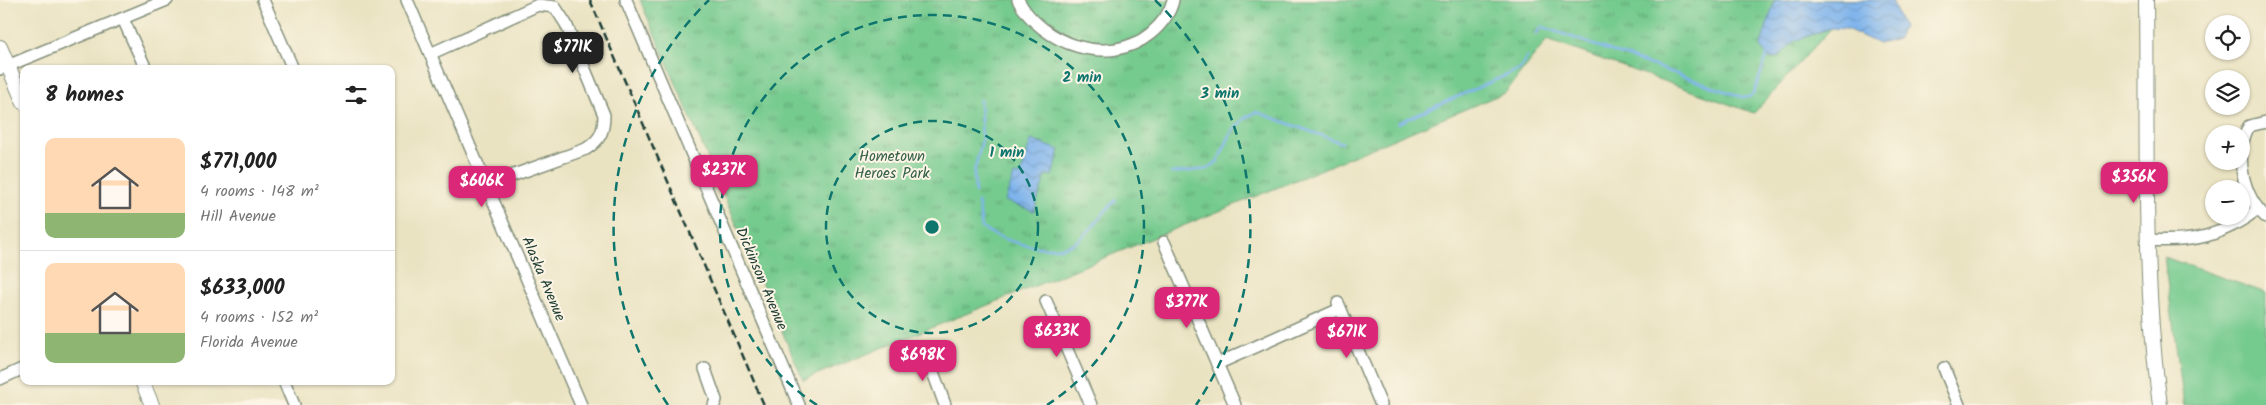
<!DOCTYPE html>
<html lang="en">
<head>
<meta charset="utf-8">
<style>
	body { margin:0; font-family:Kalam,sans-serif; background:#f2f2f2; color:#222; height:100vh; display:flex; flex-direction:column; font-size:19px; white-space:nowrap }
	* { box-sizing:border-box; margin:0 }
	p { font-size:16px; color:#767676 }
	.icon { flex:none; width:28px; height:28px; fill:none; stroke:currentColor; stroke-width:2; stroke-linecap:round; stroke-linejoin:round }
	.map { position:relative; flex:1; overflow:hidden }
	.details { position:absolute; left:20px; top:65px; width:375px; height:320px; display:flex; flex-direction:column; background:#fff; border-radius:10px; box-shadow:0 1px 4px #0004 }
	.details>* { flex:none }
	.buttons { position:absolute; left:2205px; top:15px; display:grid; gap:10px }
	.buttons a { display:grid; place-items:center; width:45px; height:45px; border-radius:50%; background:#fff; box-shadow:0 1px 4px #0004; font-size:25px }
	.price { position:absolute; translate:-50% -42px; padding:0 11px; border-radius:10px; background:#db2777; color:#fff; font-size:16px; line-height:32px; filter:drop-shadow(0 1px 2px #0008) }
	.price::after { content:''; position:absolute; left:50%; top:30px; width:15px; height:11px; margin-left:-8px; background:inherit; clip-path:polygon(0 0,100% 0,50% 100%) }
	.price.current { background:#222; color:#fff }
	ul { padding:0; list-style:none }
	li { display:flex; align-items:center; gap:15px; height:125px; padding:0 25px }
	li+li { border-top:1px solid #e0e0e0 }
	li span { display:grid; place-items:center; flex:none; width:140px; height:100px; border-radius:10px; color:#555 }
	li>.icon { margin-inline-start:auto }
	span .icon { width:60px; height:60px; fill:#fffc; stroke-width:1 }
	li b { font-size:21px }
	h2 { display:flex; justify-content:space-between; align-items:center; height:60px; padding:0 25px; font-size:21px }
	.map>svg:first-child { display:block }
</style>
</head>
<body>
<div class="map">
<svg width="2266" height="405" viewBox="0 0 2266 405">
	<defs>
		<pattern id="park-tufts" width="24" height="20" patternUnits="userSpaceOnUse" patternTransform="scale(1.25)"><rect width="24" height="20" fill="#75ca8e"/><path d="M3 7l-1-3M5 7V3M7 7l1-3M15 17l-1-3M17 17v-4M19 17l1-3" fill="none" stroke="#5fa575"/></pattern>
		<pattern id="water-waves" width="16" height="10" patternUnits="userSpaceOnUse" patternTransform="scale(1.25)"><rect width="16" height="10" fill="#7eb3ec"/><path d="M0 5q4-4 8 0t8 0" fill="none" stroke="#6793c0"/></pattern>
	</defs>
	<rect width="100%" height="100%" fill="#fcf5e5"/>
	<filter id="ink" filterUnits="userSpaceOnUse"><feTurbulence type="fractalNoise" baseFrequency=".02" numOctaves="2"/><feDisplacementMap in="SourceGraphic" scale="10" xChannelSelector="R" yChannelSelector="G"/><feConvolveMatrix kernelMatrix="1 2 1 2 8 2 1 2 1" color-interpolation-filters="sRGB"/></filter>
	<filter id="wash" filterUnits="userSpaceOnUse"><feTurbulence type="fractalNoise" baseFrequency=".0096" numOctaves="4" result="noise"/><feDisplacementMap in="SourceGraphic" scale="20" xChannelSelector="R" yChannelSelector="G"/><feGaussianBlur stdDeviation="1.12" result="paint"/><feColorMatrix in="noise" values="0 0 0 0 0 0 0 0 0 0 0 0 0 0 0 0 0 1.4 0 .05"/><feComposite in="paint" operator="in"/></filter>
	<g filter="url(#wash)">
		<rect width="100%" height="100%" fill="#eae3c2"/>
		<!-- grass -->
		<path fill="#75ca8e" stroke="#4a8461" d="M2164,257l102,36v112h-82z"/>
		<!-- park -->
		<path fill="url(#park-tufts)" stroke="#4a8461" d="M640,0h1217l-103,113 -207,-73 -41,52 -210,88 -493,200z"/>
		<!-- water -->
		<g fill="url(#water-waves)" stroke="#4e7890">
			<path d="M1775,0h117l11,27 -5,12 -19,5 -32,-15 -16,-1 -37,13 -15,16 -9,2 -10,-12z"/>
			<path d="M1031,140l29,10 -8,26 -6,-2 -12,37 -29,-10 9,-26 6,1z"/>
		</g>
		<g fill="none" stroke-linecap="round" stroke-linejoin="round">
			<!-- stream -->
			<g stroke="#7eb3ec" stroke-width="2.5">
				<path d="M1536,35l4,-7 3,-1 199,70h7l5,-4 14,-40"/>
				<path d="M1398,123l122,-54 7,-13"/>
				<path d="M1171,173l37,-4 10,-8 14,-30 14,-14 11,-5 85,31"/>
				<path d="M975,193l-1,-21 8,-32 -2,-41"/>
				<path d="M978,202l4,26c20,13 67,27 90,16 17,-8 30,-32 44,-44"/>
			</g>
		</g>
	</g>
	<g filter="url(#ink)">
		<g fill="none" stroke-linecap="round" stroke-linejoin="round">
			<defs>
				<g id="minor">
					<path d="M263,0l30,69"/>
					<path d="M407,0l174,405"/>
					<path d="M626,0l173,405"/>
					<path d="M1018,0c24,44 90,68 132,34 11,-9 20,-20 23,-34"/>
					<path d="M123,19l23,50"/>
					<path d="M430,54l108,-49 17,2 11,17 38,91c0,17 -4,25 -18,34l-100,36"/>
					<path d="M0,69l167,-69"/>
					<path d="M2266,122l-17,4c-15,28 -7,70 17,91"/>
					<path d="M2149,240c44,3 74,-4 109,-31"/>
					<path d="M1164,242l71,163"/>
					<path d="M1046,301l45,104"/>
					<path d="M1338,303l43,102"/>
					<path d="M925,350l20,55"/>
					<path d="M1217,364l123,-55"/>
					<path d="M1944,368l15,37"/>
					<path d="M705,369l11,31 -2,5"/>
					<path d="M0,379l24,-11"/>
					<path d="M284,381l10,24"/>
				</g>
				<g id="major">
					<path d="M2146,0c2,135 -4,272 14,405"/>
					<path d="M0,47l24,56"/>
					<path d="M142,381l10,24"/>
				</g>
			</defs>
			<!-- minor casing -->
			<use href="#minor" stroke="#84907b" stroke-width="14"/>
			<!-- major casing -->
			<use href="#major" stroke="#84907b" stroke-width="16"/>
			<!-- minor -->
			<use href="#minor" stroke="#fff" stroke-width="11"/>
			<!-- major -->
			<use href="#major" stroke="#fff" stroke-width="14"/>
			<!-- rail -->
			<path stroke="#1f3d34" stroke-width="2.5" stroke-dasharray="8 4" stroke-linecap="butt" d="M590,0l174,405"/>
		</g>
	</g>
	<!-- distance rings -->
	<g fill="none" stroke="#0f766e" stroke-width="2.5" stroke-dasharray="9 6">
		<circle cx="932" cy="227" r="106"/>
		<path d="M817 405A212 212 0 1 1 1047 405"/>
		<path d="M668 405A318 318 0 0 1 709 0M1155 0A318 318 0 0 1 1196 405"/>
	</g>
	<g text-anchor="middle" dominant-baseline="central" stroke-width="4" stroke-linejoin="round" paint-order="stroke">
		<!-- park labels -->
		<g font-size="15" fill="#34604a" stroke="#fcf5e5">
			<text x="892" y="157">Hometown<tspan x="892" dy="17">Heroes Park</tspan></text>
		</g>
		<!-- street labels -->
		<g font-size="15" fill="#1f3d34" stroke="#fcf5e5">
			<text transform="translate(543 279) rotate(67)">Alaska Avenue</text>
			<text transform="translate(761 279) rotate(67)">Dickinson Avenue</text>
		</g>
	</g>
	<circle cx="932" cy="227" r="8" fill="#0f766e" stroke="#fcf5e5" stroke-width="2.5"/>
	<g font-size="15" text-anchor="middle" font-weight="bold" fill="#0f766e" stroke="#fcf5e5" stroke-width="4" stroke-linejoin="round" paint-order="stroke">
		<text x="1082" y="82">2 min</text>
		<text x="1220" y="98">3 min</text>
		<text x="1007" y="157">1 min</text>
	</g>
</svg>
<div class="buttons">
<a><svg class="icon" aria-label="locate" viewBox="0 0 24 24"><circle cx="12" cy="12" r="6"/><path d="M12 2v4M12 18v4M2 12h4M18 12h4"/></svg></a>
<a><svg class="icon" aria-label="layers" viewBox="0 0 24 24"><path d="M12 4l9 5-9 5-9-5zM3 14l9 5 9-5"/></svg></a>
<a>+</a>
<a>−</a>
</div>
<b class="price current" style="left:573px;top:74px">$771K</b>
<b class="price" style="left:724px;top:197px">$237K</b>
<b class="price" style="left:2134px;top:204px">$356K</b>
<b class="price" style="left:482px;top:208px">$606K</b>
<b class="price" style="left:1187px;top:329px">$377K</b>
<b class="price" style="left:1057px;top:358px">$633K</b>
<b class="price" style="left:1347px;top:359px">$671K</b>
<b class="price" style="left:923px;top:382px">$698K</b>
<section class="details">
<h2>8 homes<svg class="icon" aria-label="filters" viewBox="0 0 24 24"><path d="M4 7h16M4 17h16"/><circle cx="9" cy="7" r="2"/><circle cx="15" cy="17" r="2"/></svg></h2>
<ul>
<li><span style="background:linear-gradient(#ffd9b3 75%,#8fb573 0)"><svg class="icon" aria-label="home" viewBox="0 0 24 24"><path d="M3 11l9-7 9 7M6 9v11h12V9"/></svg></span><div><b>$771,000</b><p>4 rooms · 148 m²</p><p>Hill Avenue</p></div></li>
<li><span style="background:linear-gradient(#ffd9b3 70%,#8fb573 0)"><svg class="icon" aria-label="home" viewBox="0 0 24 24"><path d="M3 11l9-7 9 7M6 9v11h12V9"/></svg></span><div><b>$633,000</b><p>4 rooms · 152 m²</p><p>Florida Avenue</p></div></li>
</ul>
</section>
</div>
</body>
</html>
